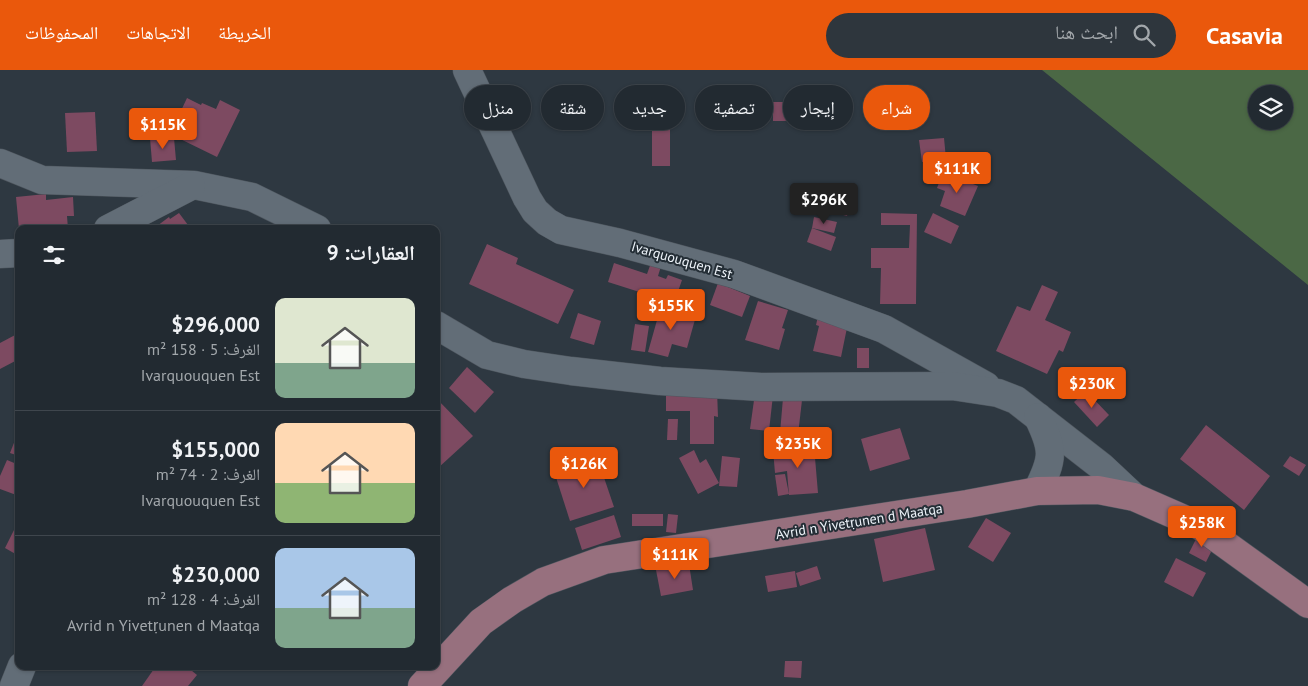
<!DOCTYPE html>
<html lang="ar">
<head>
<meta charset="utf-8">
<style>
	body { margin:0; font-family:"PT Sans","Noto Naskh Arabic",sans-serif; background:#2e363d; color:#f1f3f6; direction:rtl; height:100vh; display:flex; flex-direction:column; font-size:19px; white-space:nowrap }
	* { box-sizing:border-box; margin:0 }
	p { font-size:16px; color:#a2a7ab }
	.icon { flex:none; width:28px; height:28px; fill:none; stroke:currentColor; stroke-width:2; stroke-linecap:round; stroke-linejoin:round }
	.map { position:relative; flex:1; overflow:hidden; direction:ltr }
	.sheet { position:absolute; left:15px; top:155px; width:425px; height:445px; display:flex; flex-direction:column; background:#222a31; border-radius:10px; box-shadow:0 1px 4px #0004,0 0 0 1px #3f464d; direction:rtl }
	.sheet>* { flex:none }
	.top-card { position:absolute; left:455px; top:15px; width:475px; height:45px; direction:rtl; display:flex; gap:10px }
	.controls { position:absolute; left:1248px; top:15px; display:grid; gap:10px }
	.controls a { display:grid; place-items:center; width:45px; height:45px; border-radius:50%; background:#222a31; box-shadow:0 1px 4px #0004,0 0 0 1px #3f464d; font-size:25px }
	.price { position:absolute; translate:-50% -42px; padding:0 11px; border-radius:5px; background:#ea580c; color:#fff; font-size:16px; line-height:32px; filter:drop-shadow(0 1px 2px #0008) }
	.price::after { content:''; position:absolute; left:50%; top:30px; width:15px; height:11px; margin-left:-8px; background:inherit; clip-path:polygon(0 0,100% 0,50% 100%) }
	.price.current { background:#222; color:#fff }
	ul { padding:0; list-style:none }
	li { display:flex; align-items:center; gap:15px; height:125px; padding:0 25px }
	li+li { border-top:1px solid #3f464d }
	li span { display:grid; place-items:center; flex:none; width:140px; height:100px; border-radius:10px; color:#555 }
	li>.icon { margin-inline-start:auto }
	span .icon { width:60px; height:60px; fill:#fffc; stroke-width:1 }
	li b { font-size:21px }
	h2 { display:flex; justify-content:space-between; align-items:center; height:60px; padding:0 25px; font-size:21px }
	.tag { padding:0 18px; border-radius:22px; background:#222a31; box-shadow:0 1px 4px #0004,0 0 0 1px #3f464d; font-size:18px; line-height:45px }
	.tag.current { background:#ea580c; color:#fff }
	header { display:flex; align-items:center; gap:30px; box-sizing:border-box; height:70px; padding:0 25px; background:#ea580c; color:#fff }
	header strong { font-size:24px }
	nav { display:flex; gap:28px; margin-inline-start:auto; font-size:18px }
	.search { width:350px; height:45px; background:#2e363d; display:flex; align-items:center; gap:12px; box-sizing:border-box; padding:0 18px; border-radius:28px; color:#a2a7ab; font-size:19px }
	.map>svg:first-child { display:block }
</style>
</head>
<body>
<header>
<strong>Casavia</strong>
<div class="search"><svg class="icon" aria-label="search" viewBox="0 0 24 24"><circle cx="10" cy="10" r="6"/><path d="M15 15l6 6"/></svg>ابحث هنا</div>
<nav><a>الخريطة</a><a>الاتجاهات</a><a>المحفوظات</a></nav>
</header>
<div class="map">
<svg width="1308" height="616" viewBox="0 0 1308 616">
	<rect width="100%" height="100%" fill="#2e3841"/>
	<!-- green -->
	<path fill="#4b6845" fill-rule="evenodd" d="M1042,0h266v215zM1256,24h28v27h-28z"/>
	<!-- building -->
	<g fill="#7d4a61">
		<path d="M187,28l14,7 1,-2 14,6 4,-9 20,10 -23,47 -47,-23z"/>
		<path d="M773,32h24l-1,19h-23z"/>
		<path d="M95,42l2,39 -30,1 -2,-39z"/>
		<rect x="652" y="53" width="18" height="43"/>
		<path d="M160,67v3l14,-2 2,22 -24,2 -2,-24z"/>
		<path d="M944,68l2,21 -24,3 -3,-22z"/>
		<path d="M943,102l35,14 -13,30 -25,-10 5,-15 -8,-3z"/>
		<path d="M46,124v6l27,-3 1,19h-7l1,13h-49l-3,-32z"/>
		<path d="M820,124l12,5 -6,16 -13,-4z"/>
		<path d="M836,127l15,4 -4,15 -15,-4z"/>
		<path d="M179,143l12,16h-38l16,-12 1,2z"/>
		<path d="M881,143l36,1 -1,90h-36l1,-36h-10v-20h38l1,-23h-29z"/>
		<path d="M933,143l26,13 -8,18 -27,-12z"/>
		<path d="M814,147l23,5 -3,11 -22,-5z"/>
		<path d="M812,158l24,9 -5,14 -24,-9z"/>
		<path d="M487,174l31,14 -2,6 58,26 -16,34 -89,-40z"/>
		<path d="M652,190l10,3 -4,13 8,3 2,-4 14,5 -8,23 -66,-21 6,-19 33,11z"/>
		<path d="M718,213l32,13 -8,21 -32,-12z"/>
		<path d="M1042,215l16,7 -13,28 26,12 -8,20 -4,-2 -12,24 -51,-23 21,-45 13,5z"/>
		<path d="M758,231l30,9 -6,18 3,1 -6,21 -34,-10z"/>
		<path d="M661,236l35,10 -9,32 -15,-4 -4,13 -20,-5z"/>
		<path d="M819,242l30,6 -8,39 -28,-6 6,-25 -3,-1z"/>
		<path d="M578,243l23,8 -7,24 -24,-7z"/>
		<path d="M635,254l14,2 -4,26 -14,-2z"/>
		<path d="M17,264l2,4v21l-19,10v-26z"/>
		<rect x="857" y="278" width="12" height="20"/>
		<path d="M467,297l27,25 -19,21 -26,-25z"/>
		<path d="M717,320l1,27 -4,-1v28h-24v-33h-24v-20z"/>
		<path d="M1086,321l23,24 -12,12 -23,-25z"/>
		<path d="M755,323l18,2 -4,36 -19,-2z"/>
		<path d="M436,328l37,38 -35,32 -2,-2z"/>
		<path d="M783,328l19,2 -4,35 -18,-2z"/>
		<path d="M668,349h10l-1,21h-10z"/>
		<path d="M1206,355l64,51 -26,34 -64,-51z"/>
		<path d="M900,358l10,31 -40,12 -9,-32z"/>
		<path d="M19,360v26l-9,-3z"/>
		<path d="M814,376l4,47 -29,2 -2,-24 -12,2 -2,-23z"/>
		<path d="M694,380l6,13 6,-4 13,24 -21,11 -19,-36z"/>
		<path d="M722,386l18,2 -3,29 -18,-1z"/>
		<path d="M1290,386l16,9 -7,11 -16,-10z"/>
		<path d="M597,387l17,50 -44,14 -16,-50z"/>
		<path d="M7,390l12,5v31l-19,-7v-13z"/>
		<path d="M785,404l4,20 -11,2 -3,-21z"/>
		<rect x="632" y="444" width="31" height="12"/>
		<path d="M668,444l10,1 -2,18 -10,-1z"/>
		<path d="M614,445l7,22 -39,13 -7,-22z"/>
		<path d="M986,448l25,15 -18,29 -25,-15z"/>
		<path d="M925,458l10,42 -52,12 -9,-43z"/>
		<path d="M14,460l5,2v24l-14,-8z"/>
		<path d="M1198,465l17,9 -9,18 -17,-9z"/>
		<path d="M1176,488l30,15 -13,24 -29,-15z"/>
		<path d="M689,494l4,26 -32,6 -5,-26z"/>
		<path d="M817,496l4,13 -21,7 -4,-13z"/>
		<path d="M795,501l2,16 -29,5 -3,-16z"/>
		<path d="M785,591h17l-1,17 -17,-1z"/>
		<path d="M156,596h30l11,9 -9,11h-46z"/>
	</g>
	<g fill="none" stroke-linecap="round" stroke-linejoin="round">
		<defs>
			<g id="minor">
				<path d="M467,0l60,128 8,13 12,11 14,8 59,13 114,31 150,55 102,57"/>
				<path d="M0,93l42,17 152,5 58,12 65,32"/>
				<path d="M108,159l83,-43"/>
				<path d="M0,184l19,-1"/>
				<path d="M436,255l51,30 37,9 47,7 89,10 101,6 191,-1 46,7 18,7 86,67 32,30"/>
				<path d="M1037,421c17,-33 17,-41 1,-74"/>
				<path d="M14,616l8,-20"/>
			</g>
			<path id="major" d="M422,616l59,-64 31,-22 31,-18 61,-22 363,-56 70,-13 61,-1 36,7 66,29 108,78"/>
		</defs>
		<!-- minor casing -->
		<use href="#minor" stroke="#4e565e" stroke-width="29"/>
		<!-- major casing -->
		<use href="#major" stroke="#4e565e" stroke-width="29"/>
		<!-- minor -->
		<use href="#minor" stroke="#626d77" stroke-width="28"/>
		<!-- major -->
		<use href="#major" stroke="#97707e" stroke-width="28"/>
	</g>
	<g text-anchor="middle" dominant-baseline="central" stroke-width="4" stroke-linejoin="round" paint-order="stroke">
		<!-- street labels -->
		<g font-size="14" fill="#eef4fa" stroke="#242e36">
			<text transform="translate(682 190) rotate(16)">Ivarquouquen Est</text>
			<text transform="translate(859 451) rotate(-9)">Avrid n Yivetṛunen d Maatqa</text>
		</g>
	</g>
</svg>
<div class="controls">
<a><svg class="icon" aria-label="layers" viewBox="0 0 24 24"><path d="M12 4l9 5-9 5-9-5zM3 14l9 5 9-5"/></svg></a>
</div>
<b class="price" style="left:163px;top:80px">$115K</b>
<b class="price" style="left:957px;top:124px">$111K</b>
<b class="price current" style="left:824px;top:155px">$296K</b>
<b class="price" style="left:671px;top:261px">$155K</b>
<b class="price" style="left:1092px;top:339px">$230K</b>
<b class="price" style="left:798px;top:399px">$235K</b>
<b class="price" style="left:584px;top:419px">$126K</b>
<b class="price" style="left:1202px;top:478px">$258K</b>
<b class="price" style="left:675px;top:510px">$111K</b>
<div class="top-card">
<a class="tag current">شراء</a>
<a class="tag">إيجار</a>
<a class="tag">تصفية</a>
<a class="tag">جديد</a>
<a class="tag">شقة</a>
<a class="tag">منزل</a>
</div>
<section class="sheet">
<h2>العقارات: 9<svg class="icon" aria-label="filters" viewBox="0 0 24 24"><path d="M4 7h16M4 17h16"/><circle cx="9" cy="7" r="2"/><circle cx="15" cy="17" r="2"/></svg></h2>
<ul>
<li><span style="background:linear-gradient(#dfe7d0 65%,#7fa58c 0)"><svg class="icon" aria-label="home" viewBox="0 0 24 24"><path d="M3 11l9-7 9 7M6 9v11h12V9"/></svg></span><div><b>$296,000</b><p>الغرف: 5 · 158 m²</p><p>Ivarquouquen Est</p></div></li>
<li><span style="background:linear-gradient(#ffd9b3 60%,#8fb573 0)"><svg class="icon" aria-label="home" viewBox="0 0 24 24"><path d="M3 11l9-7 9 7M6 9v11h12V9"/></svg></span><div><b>$155,000</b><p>الغرف: 2 · 74 m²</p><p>Ivarquouquen Est</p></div></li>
<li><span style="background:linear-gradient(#a9c7e8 60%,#7fa58c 0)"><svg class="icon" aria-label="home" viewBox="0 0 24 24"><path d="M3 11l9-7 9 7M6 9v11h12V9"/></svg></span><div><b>$230,000</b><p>الغرف: 4 · 128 m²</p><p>Avrid n Yivetṛunen d Maatqa</p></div></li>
</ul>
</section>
</div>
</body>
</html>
